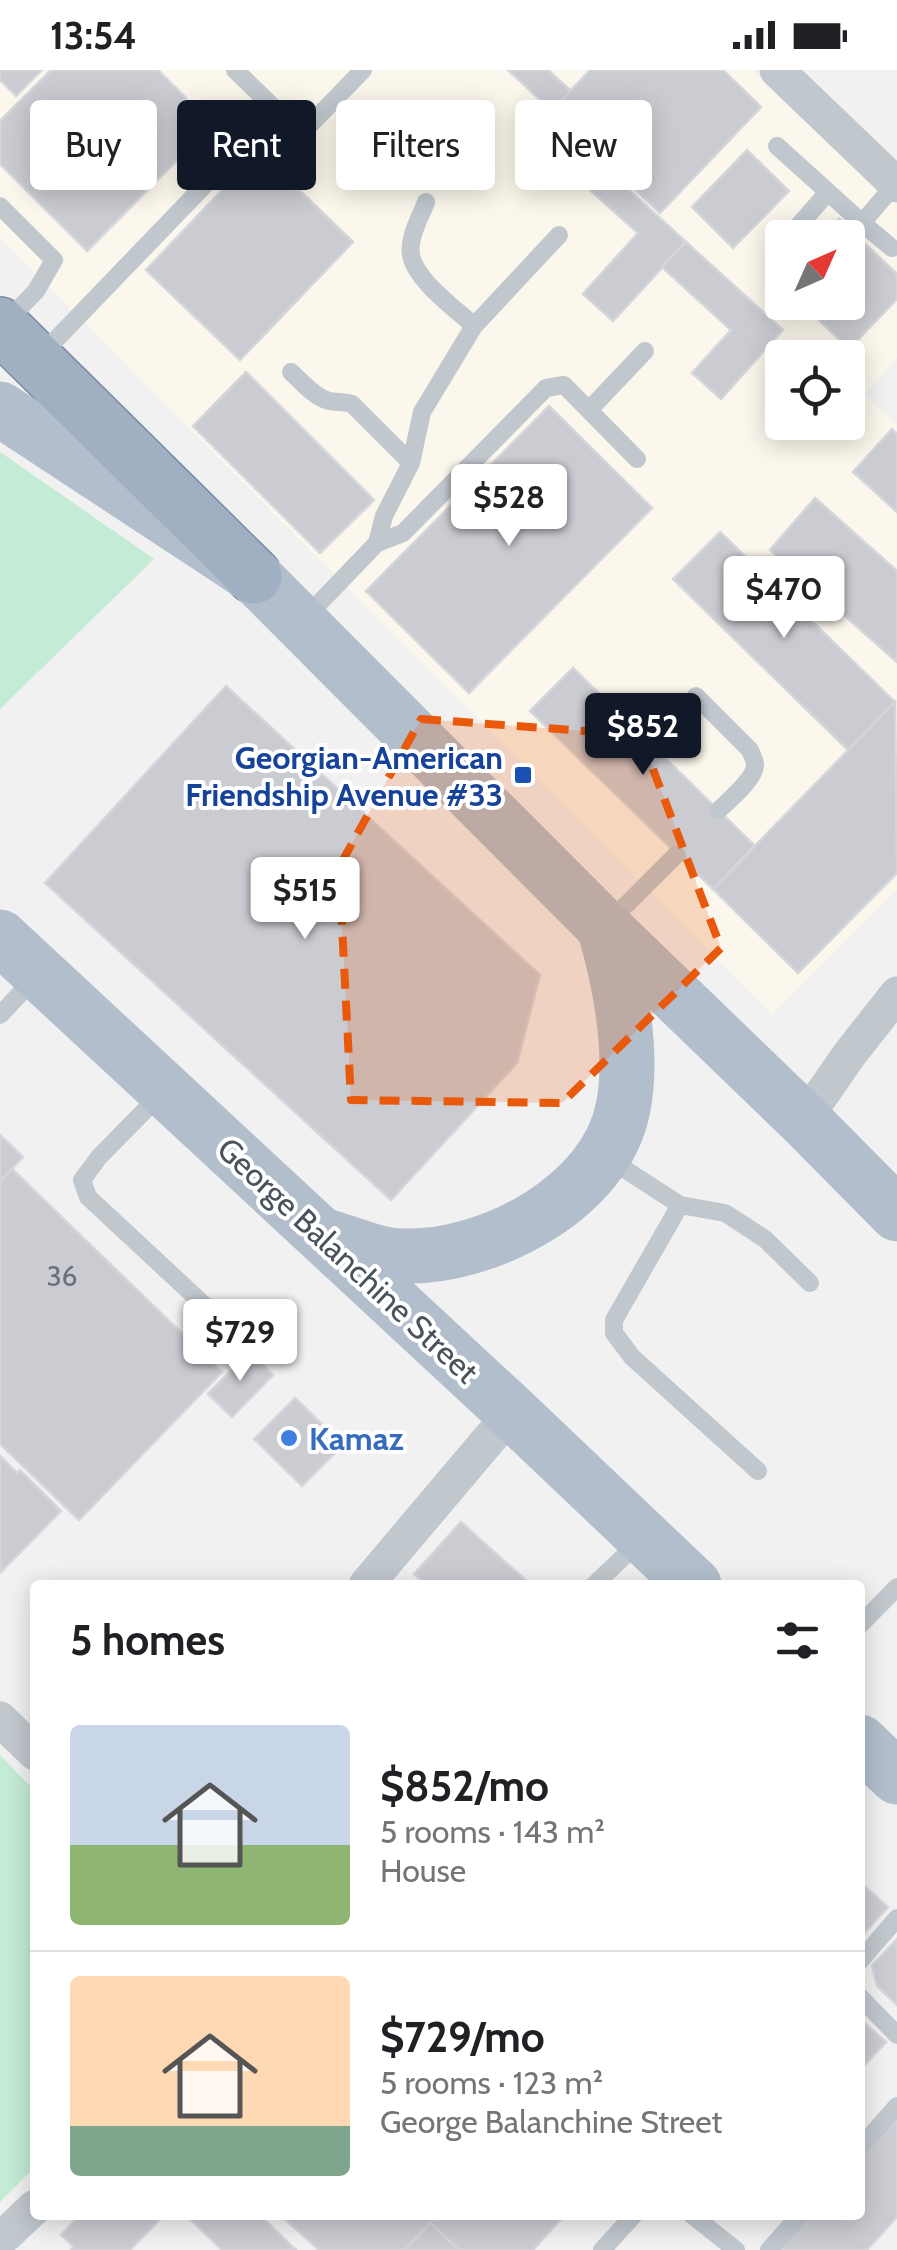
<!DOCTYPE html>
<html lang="en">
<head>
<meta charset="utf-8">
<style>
	body { margin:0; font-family:Cabin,sans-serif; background:#f6f6f6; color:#202124; height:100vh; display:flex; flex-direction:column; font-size:38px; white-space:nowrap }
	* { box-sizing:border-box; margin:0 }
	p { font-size:32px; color:#757577 }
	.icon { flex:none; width:55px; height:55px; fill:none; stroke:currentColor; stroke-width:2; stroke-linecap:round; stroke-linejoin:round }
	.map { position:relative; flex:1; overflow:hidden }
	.drawer { position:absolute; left:30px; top:1510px; width:835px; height:640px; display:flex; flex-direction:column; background:#fff; border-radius:10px; box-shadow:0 5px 25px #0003 }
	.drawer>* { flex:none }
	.hud { position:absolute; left:30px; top:30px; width:838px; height:90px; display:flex; gap:20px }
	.needle { width:65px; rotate:45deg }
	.tools { position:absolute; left:765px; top:150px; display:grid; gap:20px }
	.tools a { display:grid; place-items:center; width:100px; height:100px; border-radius:10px; background:#fff; box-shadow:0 5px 25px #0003; font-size:50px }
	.price { position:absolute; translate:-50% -85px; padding:0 22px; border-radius:10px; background:#fff; color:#222; font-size:32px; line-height:65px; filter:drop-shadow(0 2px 5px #0008) }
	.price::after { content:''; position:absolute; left:50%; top:60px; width:30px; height:22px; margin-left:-15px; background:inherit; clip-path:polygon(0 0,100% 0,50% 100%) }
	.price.current { background:#111827; color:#fff }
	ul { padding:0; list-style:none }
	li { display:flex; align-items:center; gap:30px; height:250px; padding:0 40px }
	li+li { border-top:2px solid #e0e0e0 }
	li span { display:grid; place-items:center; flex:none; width:280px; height:200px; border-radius:10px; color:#555 }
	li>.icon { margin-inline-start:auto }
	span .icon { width:120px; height:120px; fill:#fffc; stroke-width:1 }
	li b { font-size:42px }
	h2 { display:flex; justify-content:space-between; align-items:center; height:120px; padding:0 40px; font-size:42px }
	.tag { padding:0 35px; border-radius:10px; background:#fff; box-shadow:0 5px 25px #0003; font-size:35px; line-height:90px }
	.tag.current { background:#111827; color:#fff }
	.status { display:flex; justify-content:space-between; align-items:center; height:70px; padding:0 50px; background:#fff; direction:ltr }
	.status svg { height:28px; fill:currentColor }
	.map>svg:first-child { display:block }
</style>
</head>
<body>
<div class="status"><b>13:54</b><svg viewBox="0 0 49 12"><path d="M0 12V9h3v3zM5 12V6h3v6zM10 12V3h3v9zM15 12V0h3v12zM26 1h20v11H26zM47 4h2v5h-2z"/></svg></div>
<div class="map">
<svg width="897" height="2180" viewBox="0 0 897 2180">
	<rect width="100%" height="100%" fill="#f2f1f1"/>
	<!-- commercial -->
	<path fill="#fbf7ec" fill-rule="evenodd" d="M0,0h753l144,129v159l-33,36 33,31v465l-125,124 -772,-776zM782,168h66v64h-66zM782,288h66v64h-66z"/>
	<!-- grass -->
	<g fill="#c4ebd5">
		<path d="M0,382l154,107 -154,150z"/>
		<path d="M0,1685l35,36v376l-35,35z"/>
	</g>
	<!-- building -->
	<g fill="#cbccd2" stroke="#d5d6db" stroke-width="2.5">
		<path d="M0,0h42l-26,26 -16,-16z"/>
		<path d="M51,0h107l28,28 -6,7 26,26 -119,120 -87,-87v-43z"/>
		<path d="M508,0h40l23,21 -19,20z"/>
		<path d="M590,0h133l38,37 -101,106 -108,-102z"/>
		<path d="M747,80l42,41 -56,57 -41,-41z"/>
		<path d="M259,81l94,91 -113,118 -94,-90z"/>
		<path d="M590,84l96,88 -73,79 -30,-27 55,-61 -66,-59z"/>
		<path d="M839,149l58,55v25l-48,50 -49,-47h48v-64h-27z"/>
		<path d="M686,172l97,88 -62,69 -29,-26 39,-43 -69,-63z"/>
		<path d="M246,302l128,128 -54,53 -127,-127z"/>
		<path d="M549,336l103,102 -183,185 -103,-102z"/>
		<path d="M892,359l5,5v78l-44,-40z"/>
		<path d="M815,428l82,73v91l-127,-112z"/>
		<path d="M720,462l175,170 -47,48 -175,-171z"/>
		<path d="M573,598l182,178 -42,43 -183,-178z"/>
		<path d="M226,616l314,289 -23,88 -126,137 -346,-317z"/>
		<path d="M895,632l2,171 -99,100 -85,-84z"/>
		<path d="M0,1065l23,22 -23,24z"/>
		<path d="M12,1099l210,203 -143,148 -79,-76v-263z"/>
		<path d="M249,1282l24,23 -41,42 -24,-23z"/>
		<path d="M295,1328l48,47 -41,41 -48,-47z"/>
		<path d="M0,1386l17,17 3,-3 41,41 -61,62z"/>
		<path d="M461,1452l70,63h-105l-12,-11z"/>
		<path d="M860,1812l28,25 -28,31z"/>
		<path d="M897,1869v66l-20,-19 -5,-21z"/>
		<path d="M860,1949l26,23 -26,28z"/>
		<path d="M897,2049v98l-30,33h-89l32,-35h50v-55z"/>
		<path d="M80,2145h84l-34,35h-59l3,-3 -13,-12z"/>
		<path d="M186,2145h74l36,35h-74z"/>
		<path d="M280,2145h157l-32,35h-86z"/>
		<path d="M437,2145h128l-32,35h-74l-29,-27z"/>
		<path d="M430,2153l29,27h-54z"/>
	</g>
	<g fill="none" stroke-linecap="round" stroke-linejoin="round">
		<defs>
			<path id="trunk" d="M0,255l254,251"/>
		</defs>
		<!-- trunk casing -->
		<use href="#trunk" stroke="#798ca5" stroke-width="58"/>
		<!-- service -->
		<g stroke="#c0c7cd" stroke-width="18">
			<path d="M235,0l66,64 62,-64"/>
			<path d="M777,76l51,46"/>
			<path d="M426,132c-6,16 -18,36 -15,53 4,25 45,54 63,71"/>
			<path d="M0,136l54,54 -18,31 -31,32"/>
			<path d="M862,153l30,25"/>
			<path d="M788,168l40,-46 34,31 34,-40"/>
			<path d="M39,287l238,-247"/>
			<path d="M291,302c10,9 21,23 35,28 8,3 17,1 26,4l59,59"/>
			<path d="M589,340l56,-59"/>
			<path d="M377,473l26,-10 143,-145 18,-3 73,74"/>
			<path d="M304,549l73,-76 7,-27 27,-53 11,-51 52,-86 85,-91"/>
			<path d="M696,626l54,54c2,5 5,10 5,15 0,14 -26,35 -36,45"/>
			<path d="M608,853l69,-69"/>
			<path d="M0,945l35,-37"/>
			<path d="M162,1023l-63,64 -17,23 6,17 143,133"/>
			<path d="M609,1089l71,46 45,8 40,26 45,44"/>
			<path d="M680,1135l-58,101 -8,14v13l18,24 126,114"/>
			<path d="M594,1515l46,-44"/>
			<path d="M860,1555l37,-38"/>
			<path d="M860,1891l37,-43"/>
			<path d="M860,1927l37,38"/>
			<path d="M860,2078l37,-42"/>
			<path d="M692,2145l44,35"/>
			<path d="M602,2180l32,-35"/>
			<path d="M769,2180l31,-35"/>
		</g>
		<!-- minor -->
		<g stroke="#c0c7cd" stroke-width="35">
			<path d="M777,0l120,115"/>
			<path d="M804,1050l45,-65 48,-61"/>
			<path d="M366,1515l146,-173"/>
			<path d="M0,1649l35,34"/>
			<path d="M0,2170l35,-33"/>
		</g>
		<!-- primary -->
		<g stroke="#b3becc" stroke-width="55">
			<path d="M0,339l254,167 350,351 200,193 93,94"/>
			<path d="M0,867l512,475 182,173"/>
			<path d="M329,1167c23,7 50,19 74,19 85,3 203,-59 220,-148 11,-55 -3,-128 -19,-181"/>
			<path d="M860,1672l37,35"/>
		</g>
		<!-- trunk -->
		<use href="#trunk" stroke="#a0afc2" stroke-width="55"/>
	</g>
	<!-- marked area -->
	<path fill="#e8590c" fill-opacity="0.2" stroke="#e8590c" stroke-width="8" stroke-dasharray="20 12" stroke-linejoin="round" d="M421,649l219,16 81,213 -159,155 -211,-3 -12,-233z"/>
	<!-- markers -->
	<rect fill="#1a4fb4" stroke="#fff" stroke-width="4" x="513" y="695" width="20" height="20" rx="5"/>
	<circle fill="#3f7fe0" stroke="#fff" stroke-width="4" cx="289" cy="1368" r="10"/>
	<g text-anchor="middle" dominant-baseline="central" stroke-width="8" stroke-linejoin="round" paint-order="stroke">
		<!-- number labels -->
		<g font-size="28" fill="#6a707a">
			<text x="62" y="1206">36</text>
		</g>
		<!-- transit labels -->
		<g font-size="32" font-weight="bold" fill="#164399" stroke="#fff" text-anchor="end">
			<text x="503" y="687">Georgian-American<tspan x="503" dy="37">Friendship Avenue #33</tspan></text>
		</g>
		<!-- street labels -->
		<g font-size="32" fill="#4a525c" stroke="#fff">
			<text transform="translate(348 1190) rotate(43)">George Balanchine Street</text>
		</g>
		<!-- shop labels -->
		<g font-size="32" font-weight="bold" fill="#366cbe" stroke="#fff" text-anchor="start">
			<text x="309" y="1368">Kamaz</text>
		</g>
	</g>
</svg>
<div class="tools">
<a><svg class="needle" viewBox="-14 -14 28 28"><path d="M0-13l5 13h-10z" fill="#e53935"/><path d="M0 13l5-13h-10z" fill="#757577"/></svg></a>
<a><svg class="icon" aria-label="locate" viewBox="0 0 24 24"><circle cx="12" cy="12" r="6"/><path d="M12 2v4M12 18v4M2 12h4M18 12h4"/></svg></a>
</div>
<b class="price" style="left:509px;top:479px">$528</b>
<b class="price" style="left:784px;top:571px">$470</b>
<b class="price current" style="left:643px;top:708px">$852</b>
<b class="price" style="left:305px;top:872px">$515</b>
<b class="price" style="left:240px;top:1314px">$729</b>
<div class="hud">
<a class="tag">Buy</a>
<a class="tag current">Rent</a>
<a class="tag">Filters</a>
<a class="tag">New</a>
</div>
<section class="drawer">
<h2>5 homes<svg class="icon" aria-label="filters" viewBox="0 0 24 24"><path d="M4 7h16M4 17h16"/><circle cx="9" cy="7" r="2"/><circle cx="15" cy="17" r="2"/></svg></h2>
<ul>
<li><span style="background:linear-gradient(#c9d6e8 60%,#8fb573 0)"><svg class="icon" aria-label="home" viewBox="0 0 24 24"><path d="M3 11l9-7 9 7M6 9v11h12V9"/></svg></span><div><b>$852/mo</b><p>5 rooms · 143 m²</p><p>House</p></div></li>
<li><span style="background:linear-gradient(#ffd9b3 75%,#7fa58c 0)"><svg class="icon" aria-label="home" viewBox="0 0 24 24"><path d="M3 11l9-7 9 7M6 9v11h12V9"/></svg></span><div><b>$729/mo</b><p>5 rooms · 123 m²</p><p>George Balanchine Street</p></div></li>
</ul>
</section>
</div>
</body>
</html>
